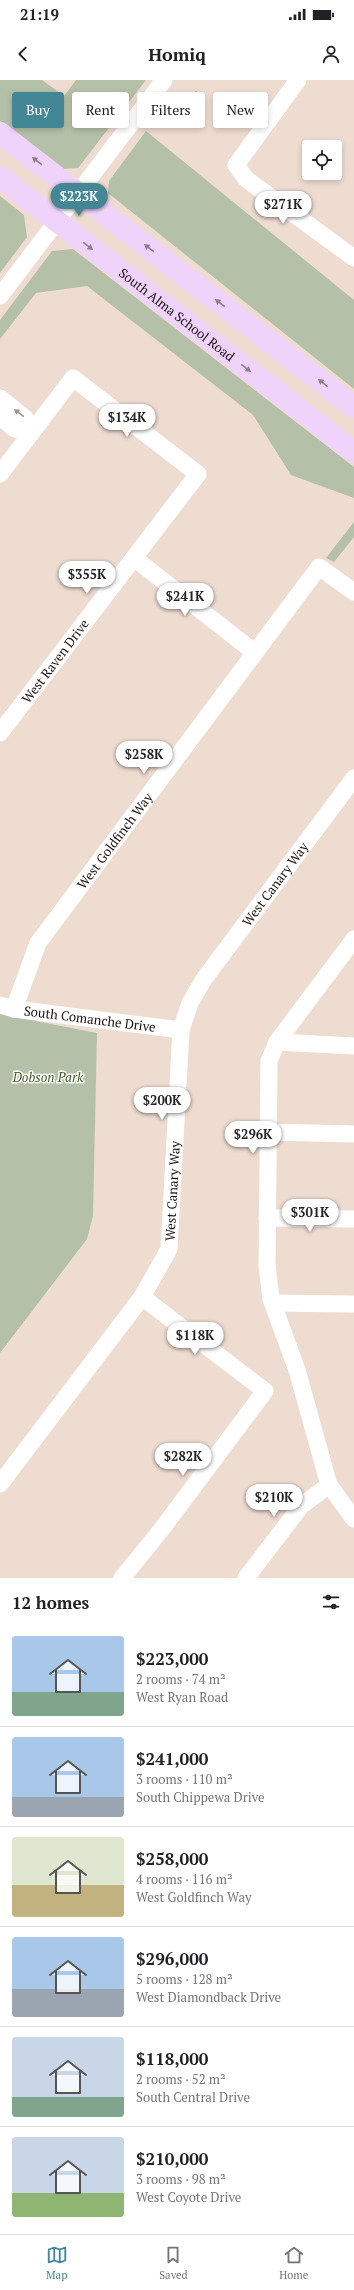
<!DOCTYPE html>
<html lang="en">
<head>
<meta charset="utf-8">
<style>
	body { margin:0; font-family:"PT Serif",serif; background:#f6f6f6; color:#202124; height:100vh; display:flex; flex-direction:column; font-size:15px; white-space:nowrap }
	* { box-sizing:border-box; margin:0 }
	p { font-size:13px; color:#757577 }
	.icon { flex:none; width:22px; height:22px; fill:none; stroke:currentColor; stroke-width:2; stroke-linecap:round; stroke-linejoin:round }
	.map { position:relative; height:1498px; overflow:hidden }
	.sheet { display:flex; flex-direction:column; background:#fff; flex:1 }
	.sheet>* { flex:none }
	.hud { position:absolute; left:12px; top:12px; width:330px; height:36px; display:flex; gap:8px }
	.controls { position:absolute; left:302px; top:60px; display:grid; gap:8px }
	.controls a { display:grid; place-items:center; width:40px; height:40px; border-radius:4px; background:#fff; box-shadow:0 2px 6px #0003; font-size:20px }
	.price { position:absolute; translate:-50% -34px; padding:0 9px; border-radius:14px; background:#fff; color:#222; font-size:13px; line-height:26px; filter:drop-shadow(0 1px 2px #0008) }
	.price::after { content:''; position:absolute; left:50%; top:24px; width:12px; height:9px; margin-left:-6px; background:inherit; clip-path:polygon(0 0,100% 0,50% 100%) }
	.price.selected { background:#438696; color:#fff }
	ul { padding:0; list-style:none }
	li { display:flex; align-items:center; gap:12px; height:100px; padding:0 12px }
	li+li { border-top:1px solid #e0e0e0 }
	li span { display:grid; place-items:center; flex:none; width:112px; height:80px; border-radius:4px; color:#555 }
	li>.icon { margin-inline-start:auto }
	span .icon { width:48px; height:48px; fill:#fffc; stroke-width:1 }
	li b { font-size:17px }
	h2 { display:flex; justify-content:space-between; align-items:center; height:48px; padding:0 12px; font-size:17px }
	.chip { padding:0 14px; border-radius:4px; background:#fff; box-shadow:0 2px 6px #0003; font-size:14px; line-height:36px }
	.chip.selected { background:#438696; color:#fff }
	.status { display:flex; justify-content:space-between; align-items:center; height:28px; padding:0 20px; background:#fff; direction:ltr }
	.status svg { height:11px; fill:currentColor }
	header { display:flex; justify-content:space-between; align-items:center; height:52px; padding:0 12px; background:#fff; font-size:18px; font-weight:700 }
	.menu { display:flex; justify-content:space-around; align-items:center; height:56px; border-top:1px solid #e0e0e0; background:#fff; font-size:11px; color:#757577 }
	.menu a { display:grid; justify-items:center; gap:2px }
	.menu .selected { color:#438696 }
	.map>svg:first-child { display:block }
</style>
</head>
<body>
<div class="status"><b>21:19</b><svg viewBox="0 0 49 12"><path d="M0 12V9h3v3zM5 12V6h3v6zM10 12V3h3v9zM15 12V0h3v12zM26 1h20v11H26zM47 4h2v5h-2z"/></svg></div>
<header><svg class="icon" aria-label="back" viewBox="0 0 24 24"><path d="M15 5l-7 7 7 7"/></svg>Homiq<svg class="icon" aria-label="person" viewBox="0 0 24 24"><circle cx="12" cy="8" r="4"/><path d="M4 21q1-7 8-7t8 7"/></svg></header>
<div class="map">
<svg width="354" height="1498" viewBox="0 0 354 1498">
	<rect width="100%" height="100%" fill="#efdcd1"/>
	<!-- green -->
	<g fill="#b4c1a8">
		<path d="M0,0h42l22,16 12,-16h70l-68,88 -16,1 -62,-48z"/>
		<path d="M146,51l208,169v89l-246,-196 1,-12z"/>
		<path d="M0,116l24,19 3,22 -27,36z"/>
		<path d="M73,169l281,218v31l-63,-23 -38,-60 -166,-129 -51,7 -36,46v-19l52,-69z"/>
		<path d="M354,442v15l-20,25 -8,-4z"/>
		<path d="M0,934l97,19 -4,183 -6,23 -87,114z"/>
	</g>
	<!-- water -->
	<path fill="#6e8ba5" d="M196,11l4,4 1,6 -11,8 -4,-5z"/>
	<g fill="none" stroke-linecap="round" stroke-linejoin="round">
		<!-- minor -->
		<g stroke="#fff" stroke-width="17">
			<path d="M298,0l-62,85 10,14 108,79"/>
			<path d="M0,216l164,-216"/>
			<path d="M0,318l25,20 7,14"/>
			<path d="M0,337l15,12 17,3"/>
			<path d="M0,394l73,-96 125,96 -198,259"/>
			<path d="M134,478l120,94"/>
			<path d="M354,859l-77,103 -8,19 -2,204 4,34 26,71 32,115 25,34"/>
			<path id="s1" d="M0,925l14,4 167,21"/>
			<path id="s2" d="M14,929l24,-66 281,-376 35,25"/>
			<path d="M277,962l77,4"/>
			<path d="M268,1052l86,2"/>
			<path d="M267,1138l87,1"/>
			<path d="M273,1223l81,1"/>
			<path id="s3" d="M0,1404l142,-187 27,-48 12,-219 9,-27 14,-24 150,-201"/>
			<path d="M122,1498l39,-48 104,-139 -123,-94"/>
			<path d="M246,1498l55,-72 28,-21"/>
		</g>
		<!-- major -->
		<g stroke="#efd3fb" stroke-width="22">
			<path d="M0,53l354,274"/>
			<path id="s4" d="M0,97l354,275"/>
		</g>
	</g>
	<!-- one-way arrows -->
	<defs><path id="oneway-solid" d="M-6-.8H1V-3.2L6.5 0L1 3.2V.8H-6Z"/></defs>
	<g fill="#8f7d91">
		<use href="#oneway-solid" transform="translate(37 81) rotate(-142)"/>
		<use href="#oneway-solid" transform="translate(88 166) rotate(38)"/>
		<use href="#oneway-solid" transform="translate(149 168) rotate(-142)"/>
		<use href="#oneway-solid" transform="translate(220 223) rotate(-142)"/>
		<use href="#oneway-solid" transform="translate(246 288) rotate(38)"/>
		<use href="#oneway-solid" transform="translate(323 303) rotate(-142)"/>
	</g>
	<use fill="#989593" href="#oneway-solid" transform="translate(19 333) rotate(-142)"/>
	<g text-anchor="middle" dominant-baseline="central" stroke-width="3" stroke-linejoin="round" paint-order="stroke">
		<!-- street labels -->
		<g font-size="13" fill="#1a1310" stroke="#fff">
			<text stroke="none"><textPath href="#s4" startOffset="224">South Alma School Road</textPath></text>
			<text transform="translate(55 581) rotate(-53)">West Raven Drive</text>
			<text stroke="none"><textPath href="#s2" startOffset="198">West Goldfinch Way</textPath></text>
			<text stroke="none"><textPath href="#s3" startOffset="684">West Canary Way</textPath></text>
			<text stroke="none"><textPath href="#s1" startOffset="91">South Comanche Drive</textPath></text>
			<text stroke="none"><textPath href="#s3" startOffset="348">West Canary Way</textPath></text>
		</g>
		<!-- park labels -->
		<g font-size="13" font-style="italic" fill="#425a26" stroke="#fff">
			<text x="48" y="997">Dobson Park</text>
		</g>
	</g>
</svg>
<div class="controls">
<a><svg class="icon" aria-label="locate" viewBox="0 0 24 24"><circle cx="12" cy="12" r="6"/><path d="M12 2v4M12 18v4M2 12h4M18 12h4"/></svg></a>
</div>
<b class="price selected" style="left:79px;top:137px">$223K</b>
<b class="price" style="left:283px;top:145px">$271K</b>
<b class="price" style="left:127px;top:358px">$134K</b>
<b class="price" style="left:87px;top:515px">$355K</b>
<b class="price" style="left:185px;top:537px">$241K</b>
<b class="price" style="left:144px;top:695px">$258K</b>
<b class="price" style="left:162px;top:1041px">$200K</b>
<b class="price" style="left:253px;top:1075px">$296K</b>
<b class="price" style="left:310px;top:1153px">$301K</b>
<b class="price" style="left:195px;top:1276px">$118K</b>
<b class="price" style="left:183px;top:1397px">$282K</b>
<b class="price" style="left:274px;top:1438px">$210K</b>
<div class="hud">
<a class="chip selected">Buy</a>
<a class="chip">Rent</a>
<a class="chip">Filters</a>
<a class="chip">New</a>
</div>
</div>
<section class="sheet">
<h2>12 homes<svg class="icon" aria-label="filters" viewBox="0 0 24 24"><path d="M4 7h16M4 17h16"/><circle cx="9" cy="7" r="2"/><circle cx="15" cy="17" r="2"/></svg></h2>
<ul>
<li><span style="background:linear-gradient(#a9c7e8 70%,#7fa58c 0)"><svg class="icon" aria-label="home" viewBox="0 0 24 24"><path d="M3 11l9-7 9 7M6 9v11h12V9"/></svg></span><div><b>$223,000</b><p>2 rooms · 74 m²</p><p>West Ryan Road</p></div></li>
<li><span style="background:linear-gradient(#a9c7e8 75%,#9aa5b1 0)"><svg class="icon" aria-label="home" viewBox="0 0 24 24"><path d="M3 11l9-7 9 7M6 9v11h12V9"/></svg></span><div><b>$241,000</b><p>3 rooms · 110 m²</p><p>South Chippewa Drive</p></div></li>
<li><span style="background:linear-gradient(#dfe7d0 60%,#c2b280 0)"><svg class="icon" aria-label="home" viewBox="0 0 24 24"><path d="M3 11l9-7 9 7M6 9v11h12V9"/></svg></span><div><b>$258,000</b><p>4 rooms · 116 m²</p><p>West Goldfinch Way</p></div></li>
<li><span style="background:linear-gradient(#a9c7e8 65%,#9aa5b1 0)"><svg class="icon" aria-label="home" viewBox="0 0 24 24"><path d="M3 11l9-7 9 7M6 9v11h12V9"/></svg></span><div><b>$296,000</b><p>5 rooms · 128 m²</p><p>West Diamondback Drive</p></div></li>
<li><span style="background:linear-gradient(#c9d6e8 75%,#7fa58c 0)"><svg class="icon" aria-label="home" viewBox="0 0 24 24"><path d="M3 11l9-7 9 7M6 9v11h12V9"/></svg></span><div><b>$118,000</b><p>2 rooms · 52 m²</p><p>South Central Drive</p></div></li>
<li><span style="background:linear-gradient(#c9d6e8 70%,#8fb573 0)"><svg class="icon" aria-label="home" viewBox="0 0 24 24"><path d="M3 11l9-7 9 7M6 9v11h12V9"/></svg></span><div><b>$210,000</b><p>3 rooms · 98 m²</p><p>West Coyote Drive</p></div></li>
</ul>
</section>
<nav class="menu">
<a class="selected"><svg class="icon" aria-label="map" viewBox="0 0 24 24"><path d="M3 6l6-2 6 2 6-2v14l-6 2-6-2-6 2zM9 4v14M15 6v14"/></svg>Map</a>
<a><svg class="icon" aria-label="saved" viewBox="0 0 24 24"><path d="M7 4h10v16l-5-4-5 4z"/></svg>Saved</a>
<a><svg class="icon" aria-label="home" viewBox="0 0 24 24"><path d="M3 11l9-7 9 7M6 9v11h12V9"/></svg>Home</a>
</nav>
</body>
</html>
